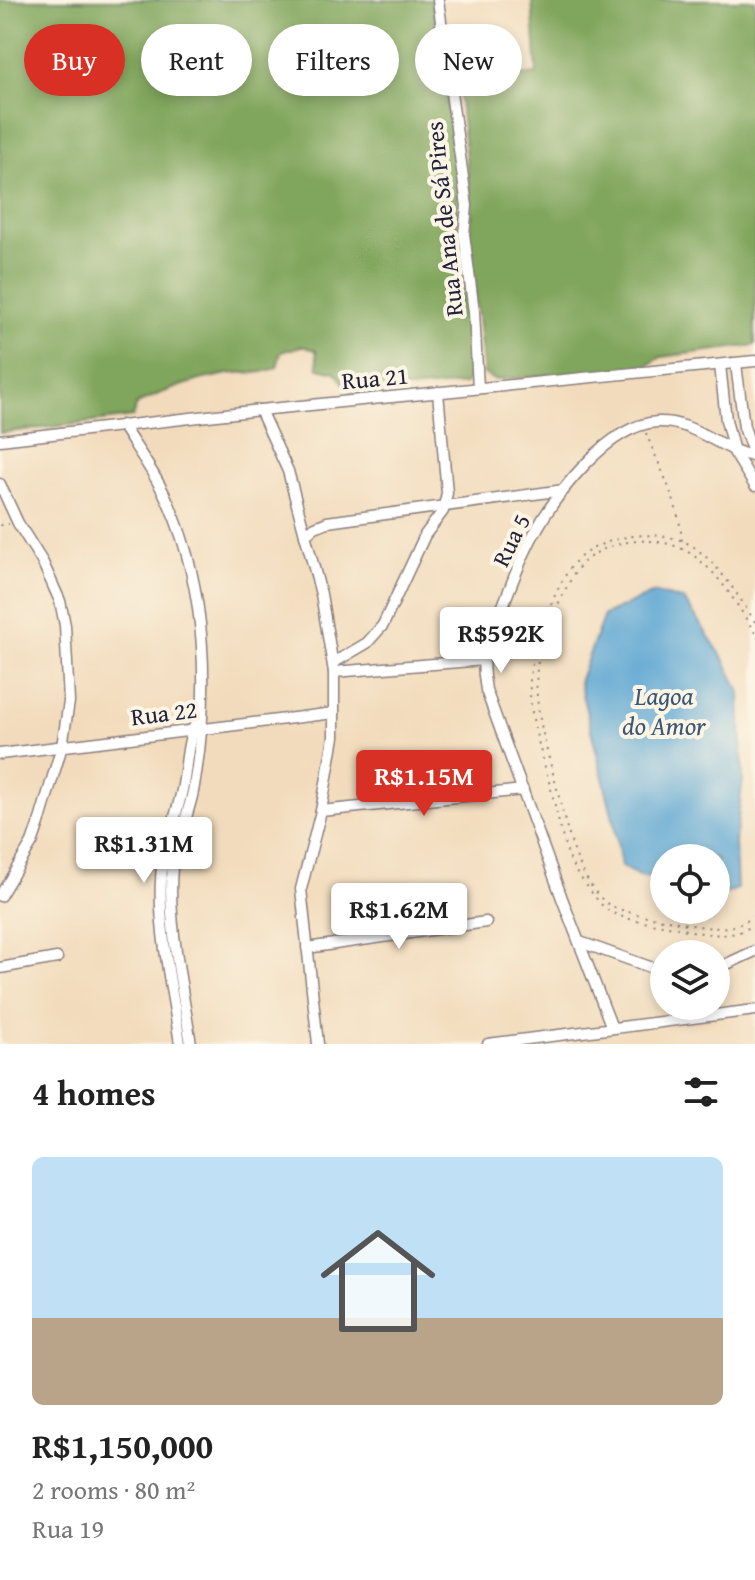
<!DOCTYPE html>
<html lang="en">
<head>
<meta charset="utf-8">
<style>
	body { margin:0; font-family:"Gentium Book Plus",serif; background:#f6f6f6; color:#222; height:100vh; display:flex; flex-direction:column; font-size:30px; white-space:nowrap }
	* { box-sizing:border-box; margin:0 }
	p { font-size:26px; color:#767676 }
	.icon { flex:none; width:44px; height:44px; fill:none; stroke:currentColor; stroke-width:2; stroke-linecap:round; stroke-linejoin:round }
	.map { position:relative; height:1044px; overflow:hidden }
	.drawer { display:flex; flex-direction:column; background:#fff; flex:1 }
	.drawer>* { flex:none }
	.guide { position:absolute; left:24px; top:24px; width:708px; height:72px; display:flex; gap:16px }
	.tools { position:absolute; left:650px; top:844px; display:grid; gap:16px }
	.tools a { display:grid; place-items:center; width:80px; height:80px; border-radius:50%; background:#fff; box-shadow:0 4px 12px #0003; font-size:40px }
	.price { position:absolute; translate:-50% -68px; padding:0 18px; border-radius:8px; background:#fff; color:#222; font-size:26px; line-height:52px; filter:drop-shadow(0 2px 4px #0008) }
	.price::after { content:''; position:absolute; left:50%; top:48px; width:24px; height:18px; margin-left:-12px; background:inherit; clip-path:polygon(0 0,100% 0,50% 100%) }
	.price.current { background:#d93025; color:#fff }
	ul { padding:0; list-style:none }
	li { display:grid; align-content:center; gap:16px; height:424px; padding:0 32px }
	li span { display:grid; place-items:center; height:248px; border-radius:12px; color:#555 }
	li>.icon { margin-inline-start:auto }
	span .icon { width:144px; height:144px; fill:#fffc; stroke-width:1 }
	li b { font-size:34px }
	h2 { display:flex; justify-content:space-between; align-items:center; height:96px; padding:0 32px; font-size:34px }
	.tag { padding:0 28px; border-radius:36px; background:#fff; box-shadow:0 4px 12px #0003; font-size:28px; line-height:72px }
	.tag.current { background:#d93025; color:#fff }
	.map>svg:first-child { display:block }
</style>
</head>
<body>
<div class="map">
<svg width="755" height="1044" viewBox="0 0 755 1044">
	<rect width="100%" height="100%" fill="#fcf5e5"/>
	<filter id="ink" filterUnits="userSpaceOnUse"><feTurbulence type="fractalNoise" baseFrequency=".0125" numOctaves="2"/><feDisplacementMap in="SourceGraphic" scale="16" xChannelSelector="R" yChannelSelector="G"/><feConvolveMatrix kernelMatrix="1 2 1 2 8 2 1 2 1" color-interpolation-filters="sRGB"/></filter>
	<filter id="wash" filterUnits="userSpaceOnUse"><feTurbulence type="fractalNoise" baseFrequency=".006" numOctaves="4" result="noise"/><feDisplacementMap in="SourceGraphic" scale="32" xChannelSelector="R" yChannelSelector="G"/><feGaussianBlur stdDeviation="1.8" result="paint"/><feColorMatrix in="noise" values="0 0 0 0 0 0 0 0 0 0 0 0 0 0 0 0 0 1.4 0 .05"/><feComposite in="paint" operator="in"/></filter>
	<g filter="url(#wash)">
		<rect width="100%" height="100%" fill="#f2dbbc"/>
		<!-- forest -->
		<g fill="#80a55b" stroke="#51644b" stroke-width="2">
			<path d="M0,0h431l9,43 18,145 -1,49 15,136 -7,11 -113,10 -17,-22 -17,-4 -2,-18 -15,-4 -20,6 -4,15c-15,9 -31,4 -49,7 -30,5 -63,16 -91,30l-4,13 -133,16z"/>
			<path d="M532,0h223v345l-94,12 -15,10 -152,13 -10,-6 -15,-141 3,-20 -14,-131 79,-8z"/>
		</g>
		<!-- water -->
		<path fill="#5ba6d3" stroke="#3e6487" stroke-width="2" d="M654,593l30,7 40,59 16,32 3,88 -8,63 2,47 -20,8 -1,-39h-52v21l-25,-3 -18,-10 -8,-48 -34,-136 25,-67z"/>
	</g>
	<g filter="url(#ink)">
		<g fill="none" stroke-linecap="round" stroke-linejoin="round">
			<defs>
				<g id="minor">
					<path d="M438,0l29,206 -3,28 10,78 4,76"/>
					<path d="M736,364l8,63 11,31"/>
					<path d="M720,365l6,55 8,32 21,34"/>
					<path d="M260,410l28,61 33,123 13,78v65l-13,74 -20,78 17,155"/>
					<path d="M122,425c16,26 35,51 47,79 38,87 41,189 25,282 -4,27 -19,57 -22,82 -5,52 11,123 19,176"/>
					<path d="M0,440l260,-30 495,-49"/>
					<path d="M0,484l18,39 25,40 17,38 5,24 4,77 -7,44 -22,74 -8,23 -32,53"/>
					<path d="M305,535l10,-8 12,-5 237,-32"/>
					<path d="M333,663l34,-20 16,-18 42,-90 18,-24 4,-18 -9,-101"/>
					<path d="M334,672l150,-12"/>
					<path d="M0,754l334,-41"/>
					<path d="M321,811l202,-21"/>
					<path d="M580,942l84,30"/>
					<path d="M307,948l179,-26"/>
					<path d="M0,968l57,-10"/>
					<path d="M716,969l39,-18"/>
					<path d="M612,1028l-49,-127 -77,-211c-1,-9 -4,-20 -2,-30 2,-14 10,-28 14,-41 11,-28 21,-58 36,-85 22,-40 74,-109 123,-112 37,-2 62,28 97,34"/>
					<path d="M180,1044c-7,-52 -22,-112 -19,-165 1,-31 15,-59 21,-89 6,-28 3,-51 19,-76"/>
					<path d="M488,1044l267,-34"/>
				</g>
			</defs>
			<!-- minor casing -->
			<use href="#minor" stroke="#8a7e7c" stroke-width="13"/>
			<!-- path -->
			<g stroke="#8a7e7c" stroke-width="2" stroke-dasharray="2 6" stroke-linecap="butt">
				<path d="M646,433c14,36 36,74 36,114"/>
				<path d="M0,525l9,-1"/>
				<path d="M755,622c-17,-27 -35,-56 -61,-75 -31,-21 -93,-13 -119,15 -19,20 -44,89 -45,118 -2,36 13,77 22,113 6,24 11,53 22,76 5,8 13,16 18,24 5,6 10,14 17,18 15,9 41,12 59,15 26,5 64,18 87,-3"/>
				<path d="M755,633c-18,-28 -35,-60 -64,-79 -31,-21 -86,-17 -112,13 -13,16 -38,73 -41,94 -7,44 11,94 21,136 8,33 19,81 46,105 12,10 47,15 63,18 30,6 62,16 87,-5"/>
			</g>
			<!-- minor -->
			<use href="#minor" stroke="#fff" stroke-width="10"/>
		</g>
	</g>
	<g text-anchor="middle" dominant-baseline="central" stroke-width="8" stroke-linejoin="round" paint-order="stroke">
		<!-- street labels -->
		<g font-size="24" fill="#22223b" stroke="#fcf5e5">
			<text transform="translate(444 219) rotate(-96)">Rua Ana de Sá Pires</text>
			<text transform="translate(375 378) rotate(-5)">Rua 21</text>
			<text transform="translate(511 540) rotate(-64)">Rua 5</text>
			<text transform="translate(164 713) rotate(-7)">Rua 22</text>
		</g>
		<!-- water labels -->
		<g font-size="26" font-style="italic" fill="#395778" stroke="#fcf5e5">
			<text x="664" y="695">Lagoa<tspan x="664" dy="30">do Amor</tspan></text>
		</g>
	</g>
</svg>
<div class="tools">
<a><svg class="icon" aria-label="locate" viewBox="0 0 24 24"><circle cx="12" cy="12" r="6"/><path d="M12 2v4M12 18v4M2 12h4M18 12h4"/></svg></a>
<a><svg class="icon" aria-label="layers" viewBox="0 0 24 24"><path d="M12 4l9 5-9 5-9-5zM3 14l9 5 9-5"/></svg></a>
</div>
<b class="price" style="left:501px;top:675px">R$592K</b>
<b class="price current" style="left:424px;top:818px">R$1.15M</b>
<b class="price" style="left:144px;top:885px">R$1.31M</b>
<b class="price" style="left:399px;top:951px">R$1.62M</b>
<div class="guide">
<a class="tag current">Buy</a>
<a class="tag">Rent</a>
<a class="tag">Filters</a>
<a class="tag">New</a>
</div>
</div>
<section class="drawer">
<h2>4 homes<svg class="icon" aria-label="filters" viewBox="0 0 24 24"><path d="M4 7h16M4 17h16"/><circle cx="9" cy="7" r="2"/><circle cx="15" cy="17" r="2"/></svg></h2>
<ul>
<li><span style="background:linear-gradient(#bfe0f5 65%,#b9a48a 0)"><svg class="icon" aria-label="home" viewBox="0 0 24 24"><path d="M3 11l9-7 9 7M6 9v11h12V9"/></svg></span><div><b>R$1,150,000</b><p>2 rooms · 80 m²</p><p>Rua 19</p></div></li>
</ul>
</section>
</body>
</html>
